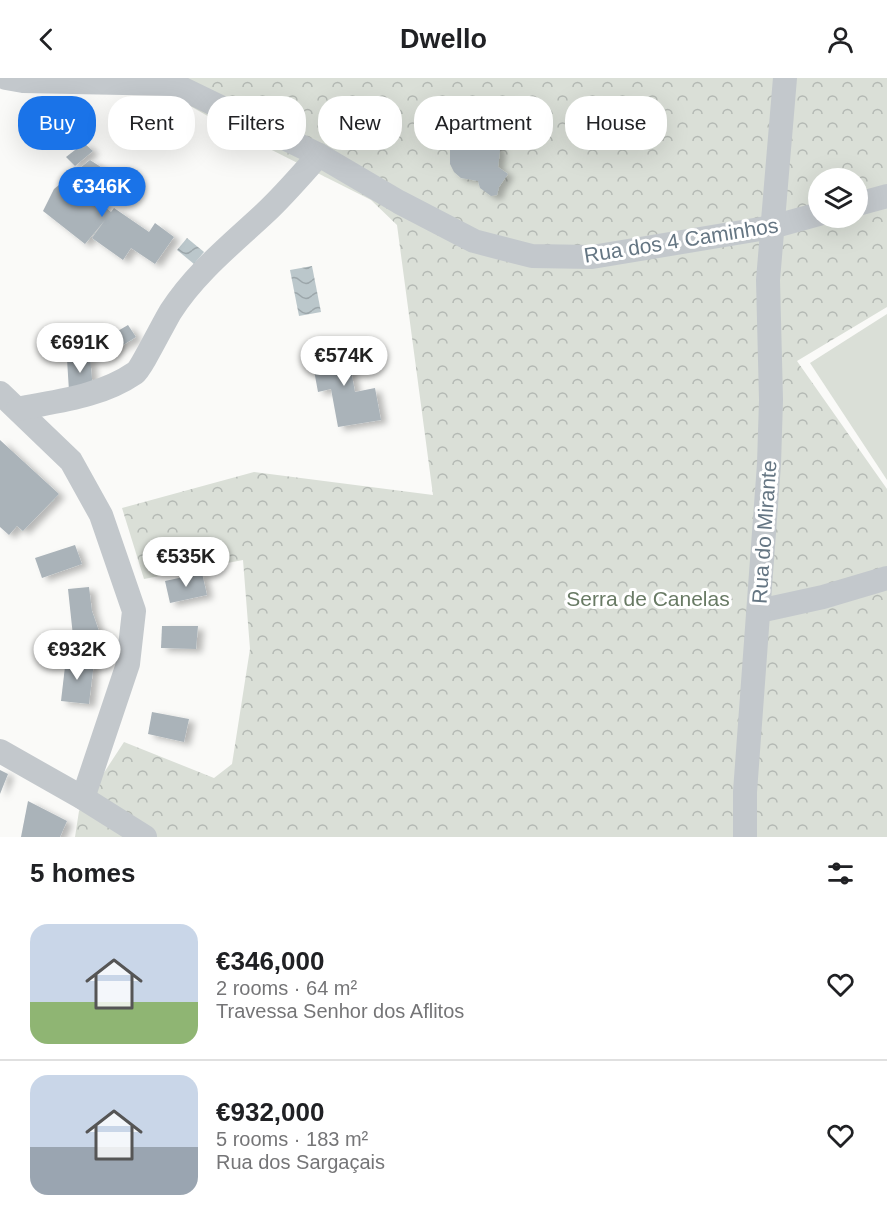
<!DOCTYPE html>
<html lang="en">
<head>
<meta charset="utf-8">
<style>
	body { margin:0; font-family:Arial,sans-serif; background:#f2f2f2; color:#202124; height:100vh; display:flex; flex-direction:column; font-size:22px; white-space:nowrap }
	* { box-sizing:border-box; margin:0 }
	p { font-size:20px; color:#757577 }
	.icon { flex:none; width:33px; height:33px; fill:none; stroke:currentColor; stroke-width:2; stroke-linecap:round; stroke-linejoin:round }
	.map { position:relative; height:759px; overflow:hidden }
	.details { display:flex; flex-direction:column; background:#fff; flex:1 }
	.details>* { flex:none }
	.top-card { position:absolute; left:18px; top:18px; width:852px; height:54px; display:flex; gap:12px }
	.controls { position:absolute; left:808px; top:90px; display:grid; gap:12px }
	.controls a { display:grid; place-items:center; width:60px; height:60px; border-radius:50%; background:#fff; box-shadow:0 6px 24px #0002; font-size:30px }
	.price { position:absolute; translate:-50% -51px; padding:0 14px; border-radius:21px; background:#fff; color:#222; font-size:20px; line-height:39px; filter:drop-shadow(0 2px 3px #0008) }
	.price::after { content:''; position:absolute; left:50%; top:36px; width:18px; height:14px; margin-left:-9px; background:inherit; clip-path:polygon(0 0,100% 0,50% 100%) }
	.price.selected { background:#1a73e8; color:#fff }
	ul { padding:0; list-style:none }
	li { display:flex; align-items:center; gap:18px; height:150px; padding:0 30px }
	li+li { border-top:2px solid #e0e0e0 }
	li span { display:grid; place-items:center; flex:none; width:168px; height:120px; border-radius:18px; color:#555 }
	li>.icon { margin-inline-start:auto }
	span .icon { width:72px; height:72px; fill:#fffc; stroke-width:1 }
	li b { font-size:26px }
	h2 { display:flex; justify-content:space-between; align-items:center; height:72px; padding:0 30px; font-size:26px }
	.pill { padding:0 21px; border-radius:24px; background:#fff; box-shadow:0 6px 24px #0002; font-size:21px; line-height:54px }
	.pill.selected { background:#1a73e8; color:#fff }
	header { display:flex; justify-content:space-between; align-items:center; height:78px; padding:0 30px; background:#fff; font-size:27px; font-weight:700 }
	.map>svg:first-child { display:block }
</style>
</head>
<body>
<header><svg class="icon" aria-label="back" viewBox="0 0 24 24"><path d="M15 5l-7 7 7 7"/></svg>Dwello<svg class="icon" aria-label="person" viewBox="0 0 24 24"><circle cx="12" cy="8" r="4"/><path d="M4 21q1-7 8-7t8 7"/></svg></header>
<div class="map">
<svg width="887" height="759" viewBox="0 0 887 759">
	<defs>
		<pattern id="forest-crowns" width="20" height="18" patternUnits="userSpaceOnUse" patternTransform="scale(1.5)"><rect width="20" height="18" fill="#dadfd7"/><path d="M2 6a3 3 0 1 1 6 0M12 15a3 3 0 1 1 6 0" fill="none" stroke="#b4b9b4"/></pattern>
		<pattern id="water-waves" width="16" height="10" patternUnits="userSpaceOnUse" patternTransform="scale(1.5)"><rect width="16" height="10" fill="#bbc7cb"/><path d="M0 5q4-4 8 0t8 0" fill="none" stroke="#9ca6aa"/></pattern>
		<filter id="shadow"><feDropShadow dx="6" dy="3.5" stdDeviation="3" flood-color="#0004"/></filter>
	</defs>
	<rect width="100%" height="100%" fill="#fafaf8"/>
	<!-- forest -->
	<path fill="url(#forest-crowns)" fill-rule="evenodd" d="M53,0h834v229l-90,54 90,128v348h-812l4,-26 45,-69 90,36 18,-14 18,-115 -7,-89 -99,19 -22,-71 132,-36 179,23 -36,-270 -26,-25 -135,-68 -76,-43zM819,100h39v40h-39z"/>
	<!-- pitch -->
	<path fill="#dadfd7" d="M887,236v166l-77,-117z"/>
	<!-- water -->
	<g fill="url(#water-waves)">
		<path d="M187,160l17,14 -10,12 -17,-14z"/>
		<path d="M312,188l9,46 -22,4 -9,-46z"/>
	</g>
	<!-- building -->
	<g fill="#aab3b9" filter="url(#shadow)">
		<path d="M478,51l14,7 6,7 2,8 -2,16 10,7 -9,13 -2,8 -6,1 -11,-8 -2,-7 -17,-3 -7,-6 -4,-8v-17l4,-8 15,-9z"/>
		<path d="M84,65l9,8 -18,15 -9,-9z"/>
		<path d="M90,82l17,11 -15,25 19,16 3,-4 35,24 6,-9 19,14 -19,27 -24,-16 -8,12 -31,-22 13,-18 -20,24 -42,-33 11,-22z"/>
		<path d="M128,247l8,12 -29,18 -8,-13z"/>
		<path d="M346,264l9,50 20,-4 6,32 -43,7 -7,-38 -13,3 -7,-38 9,-2 1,-5z"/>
		<path d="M90,279l3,33 -24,1 -2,-32z"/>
		<path d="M0,362l59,54 -36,37 -6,-5 -8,9 -9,-8z"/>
		<path d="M75,467l7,19 -40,14 -7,-20z"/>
		<path d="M202,495l5,22 -37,8 -5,-22z"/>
		<path d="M89,509l3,24 7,20 -26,5 -5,-47z"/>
		<path d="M162,548h36l-2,23 -35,-1z"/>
		<path d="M66,580l28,4 -5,42 -28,-3z"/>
		<path d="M152,634l37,7 -5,23 -36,-8z"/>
		<path d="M0,692l8,4 -8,20z"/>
		<path d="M28,723l39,20 -7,16h-39z"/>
	</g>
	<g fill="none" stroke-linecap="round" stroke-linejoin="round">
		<!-- minor -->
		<g stroke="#c3c8cc" stroke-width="24">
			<path d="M6,0l17,3 150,3 146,71 80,47 75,39 58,15 60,1 180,-30 47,-13"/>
			<path d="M858,126l29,-8"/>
			<path d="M0,315l71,68 30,54 33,96 -6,53 -45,134"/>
			<path d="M18,331c39,-8 82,-12 117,-36 6,-4 29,-51 36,-62 25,-39 62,-68 95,-99 19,-18 36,-38 53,-57"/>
			<path d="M759,533l64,-14 64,-19"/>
			<path d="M0,673l83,47 62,39"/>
			<path d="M745,759v-45l24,-328 2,-64 -3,-120 17,-202"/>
		</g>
	</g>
	<g text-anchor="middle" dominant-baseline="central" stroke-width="6" stroke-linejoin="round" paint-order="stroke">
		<!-- street labels -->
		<g font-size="21" fill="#657683" stroke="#fff">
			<text transform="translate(681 162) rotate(-9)">Rua dos 4 Caminhos</text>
			<text transform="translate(764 454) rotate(-86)">Rua do Mirante</text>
		</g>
		<!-- park labels -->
		<g font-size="21" fill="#687a64" stroke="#fff">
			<text x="648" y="520">Serra de Canelas</text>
		</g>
	</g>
</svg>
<div class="controls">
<a><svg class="icon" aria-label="layers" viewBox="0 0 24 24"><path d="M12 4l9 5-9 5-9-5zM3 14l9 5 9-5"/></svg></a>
</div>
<b class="price selected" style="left:102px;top:140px">€346K</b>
<b class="price" style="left:80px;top:296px">€691K</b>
<b class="price" style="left:344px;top:309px">€574K</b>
<b class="price" style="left:186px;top:510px">€535K</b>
<b class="price" style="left:77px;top:603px">€932K</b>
<div class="top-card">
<a class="pill selected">Buy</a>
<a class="pill">Rent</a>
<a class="pill">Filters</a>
<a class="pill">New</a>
<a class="pill">Apartment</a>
<a class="pill">House</a>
</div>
</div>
<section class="details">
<h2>5 homes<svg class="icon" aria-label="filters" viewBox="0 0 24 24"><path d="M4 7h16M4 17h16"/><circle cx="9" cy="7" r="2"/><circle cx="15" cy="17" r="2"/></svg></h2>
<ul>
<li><span style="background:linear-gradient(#c9d6e8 65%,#8fb573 0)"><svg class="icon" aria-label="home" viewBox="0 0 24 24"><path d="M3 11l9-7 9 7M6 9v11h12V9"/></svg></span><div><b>€346,000</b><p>2 rooms · 64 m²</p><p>Travessa Senhor dos Aflitos</p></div><svg class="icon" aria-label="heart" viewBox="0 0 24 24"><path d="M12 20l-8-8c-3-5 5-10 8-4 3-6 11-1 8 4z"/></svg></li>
<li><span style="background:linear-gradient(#c9d6e8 60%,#9aa5b1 0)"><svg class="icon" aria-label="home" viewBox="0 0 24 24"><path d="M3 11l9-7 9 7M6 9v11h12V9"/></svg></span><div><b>€932,000</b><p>5 rooms · 183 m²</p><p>Rua dos Sargaçais</p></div><svg class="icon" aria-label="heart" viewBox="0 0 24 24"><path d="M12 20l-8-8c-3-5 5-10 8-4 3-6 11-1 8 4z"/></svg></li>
</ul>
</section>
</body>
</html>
